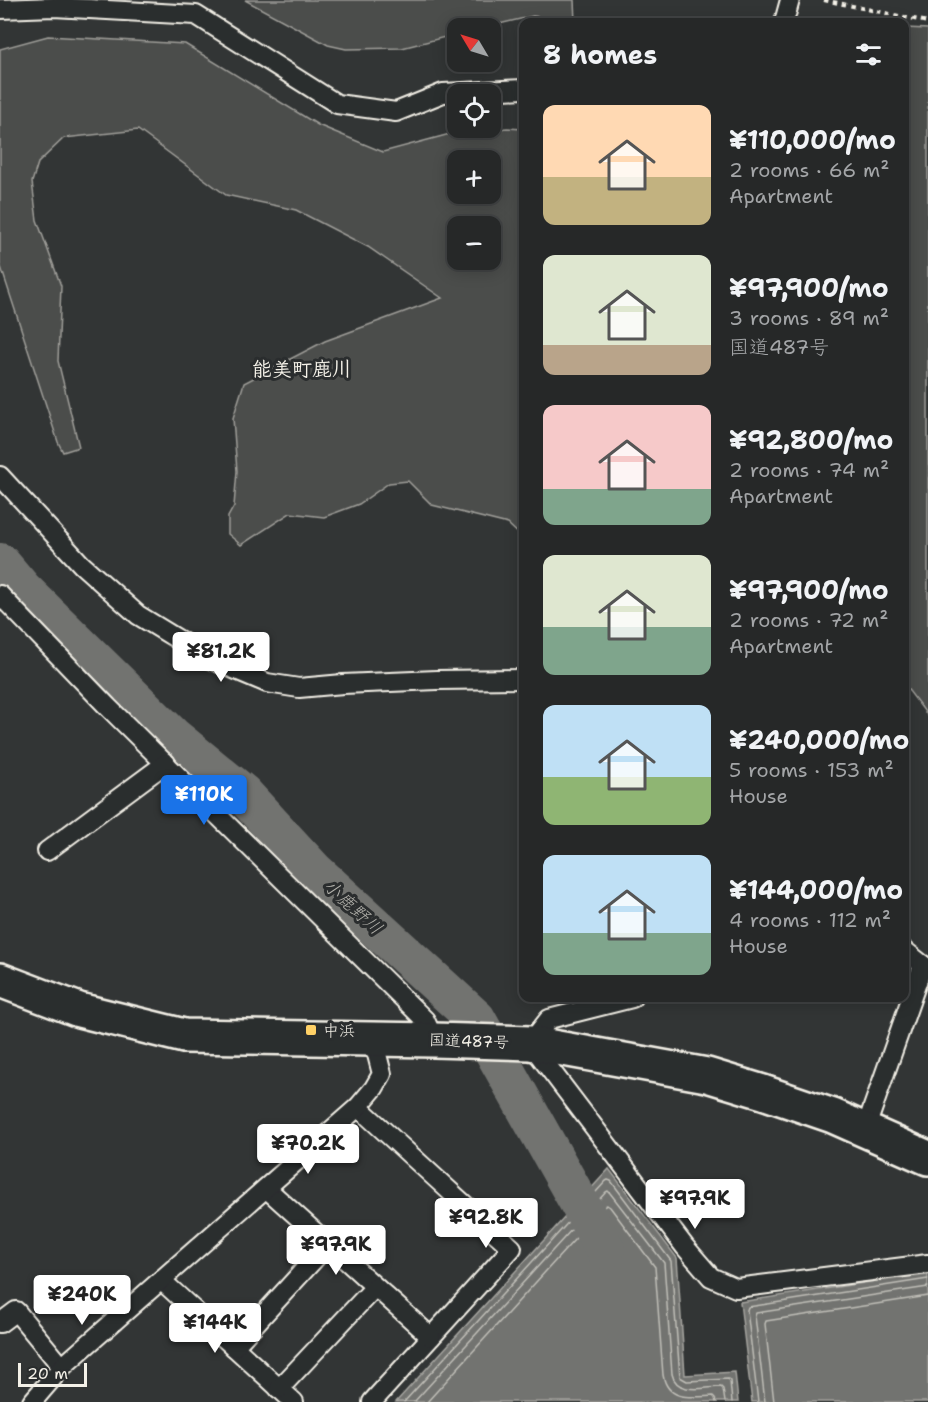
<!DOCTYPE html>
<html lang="en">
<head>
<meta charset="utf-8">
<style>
	body { margin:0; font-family:"Shantell Sans","Klee One",sans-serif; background:#2e3030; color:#f1f3f6; height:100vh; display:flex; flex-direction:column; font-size:22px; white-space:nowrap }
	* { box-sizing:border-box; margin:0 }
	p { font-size:20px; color:#a4a6a8 }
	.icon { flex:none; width:33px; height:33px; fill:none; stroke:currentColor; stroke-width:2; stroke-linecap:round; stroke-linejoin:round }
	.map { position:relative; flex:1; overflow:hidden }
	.side { position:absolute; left:519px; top:18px; width:390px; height:984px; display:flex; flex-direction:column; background:#262828; border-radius:12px; box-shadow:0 3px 15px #0003,0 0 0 2px #424445 }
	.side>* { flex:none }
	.needle { width:39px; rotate:308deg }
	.buttons { position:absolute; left:447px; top:18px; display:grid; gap:12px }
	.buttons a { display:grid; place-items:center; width:54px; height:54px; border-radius:12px; background:#262828; box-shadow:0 3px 15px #0003,0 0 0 2px #424445; font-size:30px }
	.scale { position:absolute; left:18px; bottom:15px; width:69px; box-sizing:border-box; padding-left:6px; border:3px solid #f4f1e8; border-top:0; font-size:16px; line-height:21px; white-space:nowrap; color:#f4f1e8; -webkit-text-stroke:4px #2a2d2e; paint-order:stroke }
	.price { position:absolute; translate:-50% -51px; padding:0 14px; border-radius:6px; background:#fff; color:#222; font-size:20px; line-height:39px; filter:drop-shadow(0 2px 3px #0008) }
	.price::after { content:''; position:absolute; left:50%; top:36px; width:18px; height:14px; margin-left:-9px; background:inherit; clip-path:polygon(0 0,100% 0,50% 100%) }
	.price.selected { background:#1a73e8; color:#fff }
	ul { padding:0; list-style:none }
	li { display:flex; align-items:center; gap:18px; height:150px; padding:0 24px }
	li span { display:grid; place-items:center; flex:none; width:168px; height:120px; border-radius:12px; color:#555 }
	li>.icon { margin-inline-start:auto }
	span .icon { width:72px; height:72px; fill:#fffc; stroke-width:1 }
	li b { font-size:26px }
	h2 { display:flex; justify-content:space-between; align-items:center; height:72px; padding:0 24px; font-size:26px }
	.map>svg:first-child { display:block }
</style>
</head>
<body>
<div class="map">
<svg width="928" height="1402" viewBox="0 0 928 1402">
	<rect width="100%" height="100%" fill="#323535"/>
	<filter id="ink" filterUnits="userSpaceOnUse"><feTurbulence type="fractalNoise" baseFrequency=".0167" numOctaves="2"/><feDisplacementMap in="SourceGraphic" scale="12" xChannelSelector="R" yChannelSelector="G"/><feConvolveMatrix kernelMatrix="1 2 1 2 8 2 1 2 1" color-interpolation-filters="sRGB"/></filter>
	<g filter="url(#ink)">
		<!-- green -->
		<g fill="#4b4d4c" stroke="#a09f9a" stroke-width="1.5" fill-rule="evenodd">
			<path d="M245,0h329l1,22 -42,-6 -51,12h-24l-1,6 -55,14 -56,1 -18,-4z"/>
			<path d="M905,28l23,1v687l-22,-29 -2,-6z"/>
			<path d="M48,36l137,8 133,81 65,27 67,-18 57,-6 16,1v409l-15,-14 -76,-19 -24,-24 -19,2 -30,21 -35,13 -34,-4 -49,32 -13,-11v-17l6,-11 3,-35 -4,-53 11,-35 81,-42 117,-43 -74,-51 -72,-37 -70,-15 -88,-65 -74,8 -26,25 -6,19 5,38 24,66 -3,75 21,86 -16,5 -5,-10 -58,-178v-215zM490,160v34h-32v-34zM458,226h32v34h-32z"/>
		</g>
		<!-- water -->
		<g fill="#727370" stroke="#a6a5a0" stroke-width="1.5">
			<path d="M609,1169l68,89 8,117 50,-3 3,30h-342z"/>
			<path d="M928,1273v129h-176l-12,-100z"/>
		</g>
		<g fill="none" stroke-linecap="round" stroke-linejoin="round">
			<!-- shore -->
			<g stroke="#c0bfb8" stroke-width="1.5">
				<path d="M404,1402l202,-221 2,-1 3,1 60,80 9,116 7,4 41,-2 2,2 2,21"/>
				<path d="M414,1402l192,-210 2,-1 2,2 54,70 8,111c5,22 33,13 49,13l2,2 2,13"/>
				<path d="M427,1402l178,-196 2,-1 3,2 45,60 8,108c5,27 29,22 50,21l2,2 1,4"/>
				<path d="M758,1402l-11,-92 1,-3 180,-28"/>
				<path d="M765,1402l-10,-86 1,-3 172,-26"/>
				<path d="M774,1402l-9,-78 1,-3 162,-25"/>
			</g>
			<!-- river -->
			<path stroke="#727370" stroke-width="40" d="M0,563l22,26 151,148 70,57 71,77 162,148 129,230"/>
			<defs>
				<g id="street">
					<path d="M0,9l54,-2 142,8 141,89 59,8 47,-19 81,-4"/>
					<path d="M784,22l6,-22"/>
					<path d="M0,476l82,89 56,50 72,44 57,24 32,5 44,-4 94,-4 87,-1"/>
					<path d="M0,595l108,112 317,313 9,20"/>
					<path d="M47,851l119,-88"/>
					<path d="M904,950l24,19"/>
					<path d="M632,998l-83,21 -19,24 155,204 26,30 25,11 192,-24"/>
					<path d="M358,1107l154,141 -140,154"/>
					<path d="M865,1130l58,-165"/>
					<path d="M266,1188l165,149"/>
					<path d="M161,1280l133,122"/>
					<path d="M0,1323l16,-12 46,56"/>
					<path d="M234,1347l94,-103"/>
					<path d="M279,1389l96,-102"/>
					<path d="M32,1402l30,-35 296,-260 16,-19 8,-14 -9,-35"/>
				</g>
				<path id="highway" d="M0,980l79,30 105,26 250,4 96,3 177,32 56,17 70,24 95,42"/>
			</defs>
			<!-- street casing -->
			<use href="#street" stroke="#f4f1e8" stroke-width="22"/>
			<!-- highway casing -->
			<use href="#highway" stroke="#f4f1e8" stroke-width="38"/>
			<!-- path -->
			<path stroke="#f4f1e8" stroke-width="4" stroke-dasharray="4.5 4.5" stroke-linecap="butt" d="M824,0l104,22"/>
			<!-- street -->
			<use href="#street" stroke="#2a2d2e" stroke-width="18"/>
			<!-- highway -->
			<use href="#highway" stroke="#2a2d2e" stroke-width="33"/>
		</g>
	</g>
	<!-- markers -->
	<rect fill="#ffd166" stroke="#2a2d2e" stroke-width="2" x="305" y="1024" width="12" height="12" rx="3"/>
	<g text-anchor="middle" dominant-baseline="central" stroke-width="6" stroke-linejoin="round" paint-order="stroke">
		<!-- poi labels -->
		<g font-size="16" fill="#f4f1e8" stroke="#2a2d2e" text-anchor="start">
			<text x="323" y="1030">中浜</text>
		</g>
		<!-- street labels -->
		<g font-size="16" fill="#f4f1e8" stroke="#2a2d2e">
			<text transform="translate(469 1041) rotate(2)">国道487号</text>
		</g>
		<!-- water labels -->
		<g font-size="18" font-style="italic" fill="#b3b2ac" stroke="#2a2d2e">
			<text transform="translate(353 907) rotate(42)">小鹿野川</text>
		</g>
		<!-- quarter labels -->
		<g font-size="20" font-weight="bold" fill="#f4f1e8" stroke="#2a2d2e">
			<text x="302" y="369">能美町鹿川</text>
		</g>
	</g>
</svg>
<div class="buttons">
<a><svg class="needle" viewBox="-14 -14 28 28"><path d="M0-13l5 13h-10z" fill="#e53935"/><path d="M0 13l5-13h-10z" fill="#a4a6a8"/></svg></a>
<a><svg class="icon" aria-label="locate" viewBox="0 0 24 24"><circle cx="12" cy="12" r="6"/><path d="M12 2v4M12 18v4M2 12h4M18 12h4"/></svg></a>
<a>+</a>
<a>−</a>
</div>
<div class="scale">20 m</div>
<b class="price" style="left:221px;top:683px">¥81.2K</b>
<b class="price selected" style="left:204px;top:826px">¥110K</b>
<b class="price" style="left:308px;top:1175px">¥70.2K</b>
<b class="price" style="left:695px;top:1230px">¥97.9K</b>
<b class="price" style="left:486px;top:1249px">¥92.8K</b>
<b class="price" style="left:336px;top:1276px">¥97.9K</b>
<b class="price" style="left:82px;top:1326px">¥240K</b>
<b class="price" style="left:215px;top:1354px">¥144K</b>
<section class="side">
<h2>8 homes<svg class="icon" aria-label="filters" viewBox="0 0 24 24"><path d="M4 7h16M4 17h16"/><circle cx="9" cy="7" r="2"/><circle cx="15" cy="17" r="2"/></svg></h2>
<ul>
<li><span style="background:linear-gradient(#ffd9b3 60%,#c2b280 0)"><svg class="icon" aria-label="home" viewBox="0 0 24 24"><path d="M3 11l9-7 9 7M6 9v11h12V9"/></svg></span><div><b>¥110,000/mo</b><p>2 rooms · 66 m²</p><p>Apartment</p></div></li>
<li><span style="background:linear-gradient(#dfe7d0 75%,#b9a48a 0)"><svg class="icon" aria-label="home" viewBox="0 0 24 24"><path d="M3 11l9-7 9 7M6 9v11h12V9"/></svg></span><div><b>¥97,900/mo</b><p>3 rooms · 89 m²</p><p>国道487号</p></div></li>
<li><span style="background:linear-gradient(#f6c9c9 70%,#7fa58c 0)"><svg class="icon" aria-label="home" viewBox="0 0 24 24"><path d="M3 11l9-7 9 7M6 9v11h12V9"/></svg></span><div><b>¥92,800/mo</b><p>2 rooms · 74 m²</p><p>Apartment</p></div></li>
<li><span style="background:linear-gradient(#dfe7d0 60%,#7fa58c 0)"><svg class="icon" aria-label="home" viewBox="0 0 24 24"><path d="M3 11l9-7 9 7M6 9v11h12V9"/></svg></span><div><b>¥97,900/mo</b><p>2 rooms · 72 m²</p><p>Apartment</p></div></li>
<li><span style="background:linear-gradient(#bfe0f5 60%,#8fb573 0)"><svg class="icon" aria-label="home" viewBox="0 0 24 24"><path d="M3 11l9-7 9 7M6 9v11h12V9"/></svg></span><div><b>¥240,000/mo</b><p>5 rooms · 153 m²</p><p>House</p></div></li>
<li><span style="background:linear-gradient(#bfe0f5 65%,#7fa58c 0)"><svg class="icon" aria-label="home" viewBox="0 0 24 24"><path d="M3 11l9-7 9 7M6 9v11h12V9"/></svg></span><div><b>¥144,000/mo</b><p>4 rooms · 112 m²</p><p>House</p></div></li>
</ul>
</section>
</div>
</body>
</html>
